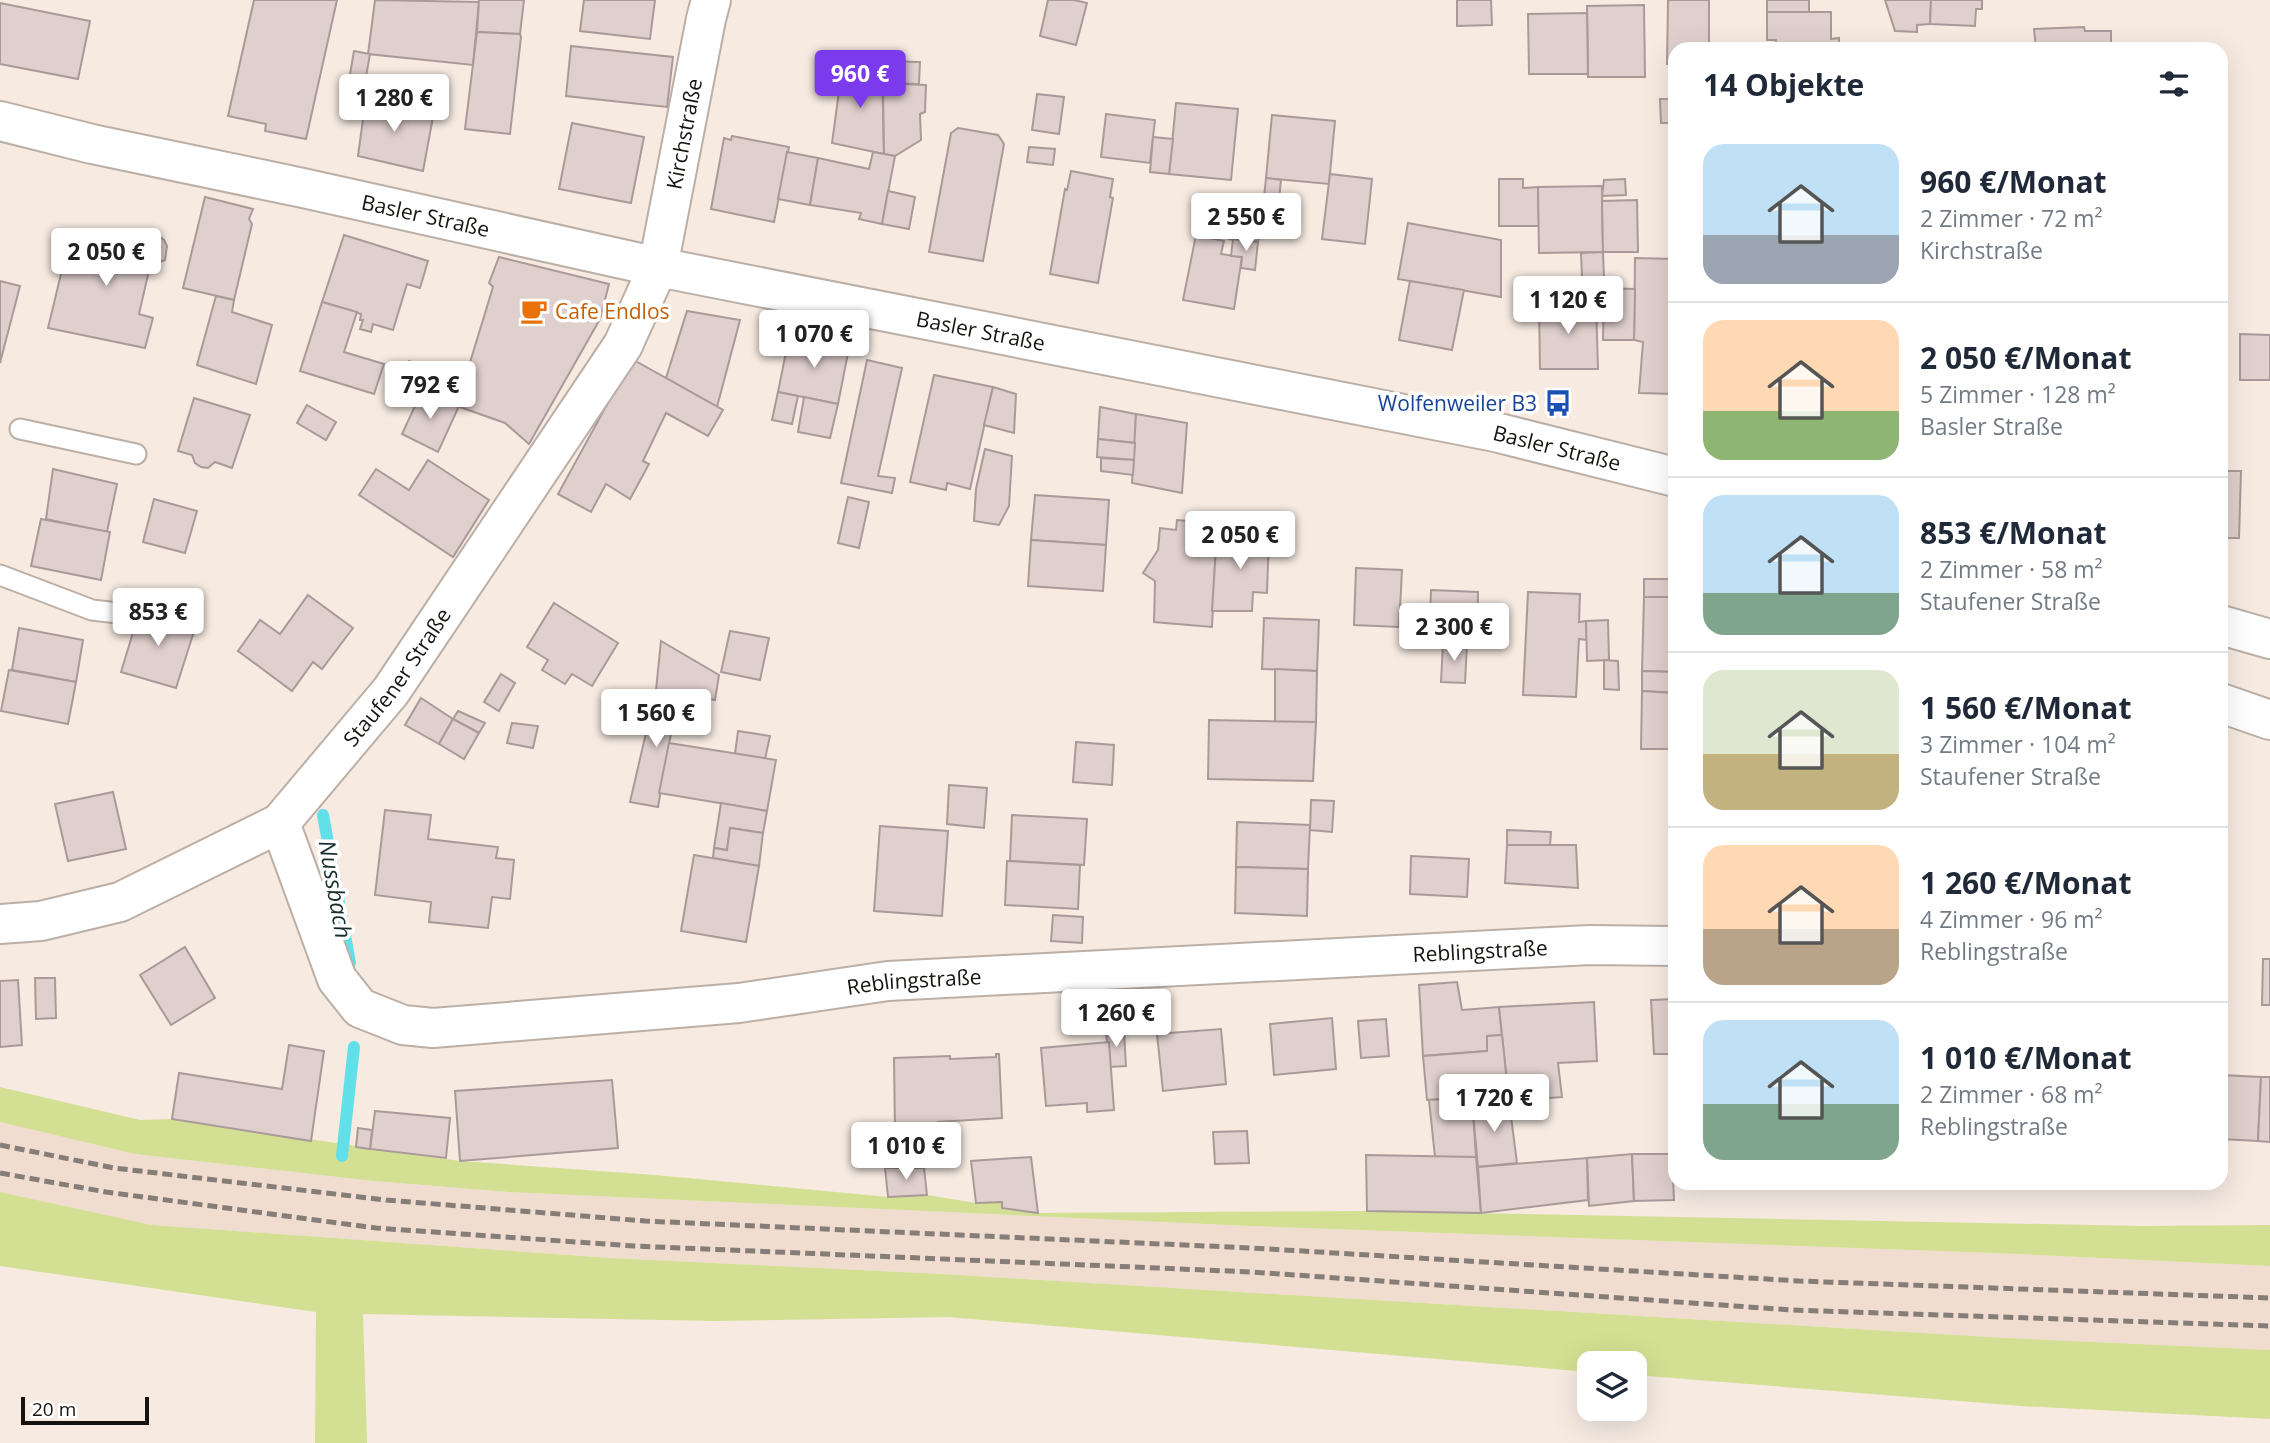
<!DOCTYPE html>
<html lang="de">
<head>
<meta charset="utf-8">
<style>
	body { margin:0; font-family:"Open Sans",sans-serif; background:#f6f6f7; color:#1f2937; height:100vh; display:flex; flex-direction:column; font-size:26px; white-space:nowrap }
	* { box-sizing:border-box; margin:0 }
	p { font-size:23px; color:#747a83 }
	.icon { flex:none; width:38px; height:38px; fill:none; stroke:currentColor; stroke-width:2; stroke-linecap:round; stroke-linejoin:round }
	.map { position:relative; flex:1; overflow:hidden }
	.sheet { position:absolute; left:1668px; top:42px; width:560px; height:1148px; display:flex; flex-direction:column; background:#fff; border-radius:21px; box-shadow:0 7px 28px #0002 }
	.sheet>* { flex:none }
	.buttons { position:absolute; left:1577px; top:1351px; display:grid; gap:14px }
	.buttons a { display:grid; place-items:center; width:70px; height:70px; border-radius:14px; background:#fff; box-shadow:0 7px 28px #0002; font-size:35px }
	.scale { position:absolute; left:21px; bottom:18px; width:128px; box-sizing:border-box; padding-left:7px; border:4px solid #171310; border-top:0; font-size:19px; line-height:24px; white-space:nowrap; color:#171310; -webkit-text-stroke:5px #fff; paint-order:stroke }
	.price { position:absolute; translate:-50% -60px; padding:0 16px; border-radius:7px; background:#fff; color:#222; font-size:23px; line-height:46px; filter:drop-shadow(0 2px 4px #0008) }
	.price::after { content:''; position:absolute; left:50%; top:42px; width:21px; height:16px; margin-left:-10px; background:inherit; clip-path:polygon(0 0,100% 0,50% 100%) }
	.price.active { background:#7c3aed; color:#fff }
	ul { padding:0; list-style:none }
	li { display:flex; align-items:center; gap:21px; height:175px; padding:0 35px }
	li+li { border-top:2px solid #e0e1e3 }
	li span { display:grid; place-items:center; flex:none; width:196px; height:140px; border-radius:21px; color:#555 }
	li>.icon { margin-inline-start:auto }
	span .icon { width:84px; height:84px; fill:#fffc; stroke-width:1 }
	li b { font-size:30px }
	h2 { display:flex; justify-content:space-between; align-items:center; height:84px; padding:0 35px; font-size:30px }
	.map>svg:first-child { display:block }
</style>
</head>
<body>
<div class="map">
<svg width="2270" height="1443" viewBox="0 0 2270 1443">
	<rect width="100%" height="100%" fill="#f6eae1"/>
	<!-- built -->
	<path fill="#f0ddcf" d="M0,1122l135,32 239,27 135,11 741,34 745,27 275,13v84l-265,-12 -1064,-64 -331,-16 -458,-33 -152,-33z"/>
	<!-- green -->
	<g fill="#d3df92">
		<path d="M0,1087l140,33 32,-1 288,42 195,14 233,22 39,-2 49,8 26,-1v6l36,5 329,-2 776,15 127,-1v41l-275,-13 -745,-27 -741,-34 -135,-11 -239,-27 -135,-32z"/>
		<path d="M0,1192l152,33 458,33 331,16 1064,64 265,12v69l-248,-13 -387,-31 -1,-12h-45v9l-641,-55 -232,4 -353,-7 4,129h-52l1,-131 -316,-46z"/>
	</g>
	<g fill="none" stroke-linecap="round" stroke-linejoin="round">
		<!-- stream -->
		<g stroke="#62e0ea" stroke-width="12">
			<path d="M323,815l27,148"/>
			<path d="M342,1156l12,-109"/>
		</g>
	</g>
	<!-- building -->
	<g fill="#dfcfcd" stroke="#a99a99" stroke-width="2">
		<path d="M254,0h83l-31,139 -41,-8 1,-7 -38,-8z"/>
		<path d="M375,0l104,2 -6,63 -105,-11z"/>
		<path d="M479,0h45l-4,34 -43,-2z"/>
		<path d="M584,0h71l-5,39 -70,-8z"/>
		<path d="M1048,0h26l13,3 -11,42 -36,-9z"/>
		<path d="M1457,0h34l1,25 -35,1z"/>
		<path d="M1668,0h41v49h-34v15h-8z"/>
		<rect x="1767" y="0" width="42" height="12"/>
		<path d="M1885,0h46l-1,24 -13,1v7l-22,-1z"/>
		<path d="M1931,0h51v9h-6l-1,17 -45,-2z"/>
		<path d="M0,3l90,18 -12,58 -78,-15z"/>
		<path d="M1644,5l1,72h-57l-1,-71z"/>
		<path d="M1767,12h64v27l8,-1v11h-63v-9h-9z"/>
		<path d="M1587,13l1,61h-59l-1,-60z"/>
		<path d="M2084,27l1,4h26v18h-77l2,-1 -2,-19z"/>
		<path d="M477,32l43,2 1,3 -11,97 -45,-5z"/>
		<path d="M571,46l102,11 -6,50 -101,-11z"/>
		<path d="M354,51l16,3 -6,34 -16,-2z"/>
		<path d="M882,61l38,1 -1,22 -36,-1z"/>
		<path d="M882,68l2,86 -52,-11 10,-74z"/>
		<path d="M883,83l43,2 -1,27 -5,2 1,26 -26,16 -11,-2z"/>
		<path d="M367,90l20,4 -3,13 49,10 -10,54 -65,-15z"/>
		<path d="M1037,94l27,3 -5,37 -27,-4z"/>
		<path d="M1660,99h15v24h-14z"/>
		<path d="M1176,103l62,6 -7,71 -62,-6z"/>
		<path d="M1106,114l49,6 -5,43 -49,-6z"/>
		<path d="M1272,115l63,6 -6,63 -63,-6z"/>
		<path d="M572,123l72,14 -13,66 -72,-14z"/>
		<path d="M958,128l40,7 6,9 -21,117 -54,-9 22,-119z"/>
		<path d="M732,136l57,11 -15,75 -63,-13 13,-71 7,2z"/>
		<path d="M1153,137l20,2 -4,35 -19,-2z"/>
		<path d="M1029,147l26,2 -2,16 -26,-3z"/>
		<path d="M787,152l31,6 -8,47 -32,-6z"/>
		<path d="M873,152l22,4 -13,68 -23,-5 2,-6 -51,-8 8,-47 51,11z"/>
		<path d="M1071,171l42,8 -3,18 3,1 -15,85 -48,-9 15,-85 2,1z"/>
		<path d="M1330,174l42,5 -7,65 -43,-5z"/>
		<path d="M1266,178l15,2 -3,29 -15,-2z"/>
		<path d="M1499,179h24v9l15,-1 1,39h-40z"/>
		<path d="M1625,179l1,16 -24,1 2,-16z"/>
		<path d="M1672,179h3v39h-2z"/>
		<path d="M1602,186l1,66 -64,1 -1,-66z"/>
		<path d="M888,191l27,6 -6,32 -27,-5z"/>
		<path d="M205,197l48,12 -4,10 3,5 -18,76 -51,-12z"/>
		<path d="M1637,200l1,52h-35l-1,-51z"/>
		<path d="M1230,204l33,3 -5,35 -29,-3 2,-15h-3z"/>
		<path d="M1408,223l93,17v57l-103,-18z"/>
		<path d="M69,229l68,16 7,-8 10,-4 10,7 3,6 -2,14 -15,6 -11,48 14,4 -8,30 -97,-20 20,-83z"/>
		<path d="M344,235l84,26 -8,27 -13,-4 -14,46 -20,-6 -2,8 -11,-3 3,-9h-3l1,-6 -39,-12z"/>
		<path d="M1196,235l28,6 -3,13 21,3 -8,52 -51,-9z"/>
		<path d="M1233,239l25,3 -3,28 -14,-2 1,-11 -11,-1z"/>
		<path d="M1603,252l2,53 -22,-1 -2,-51z"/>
		<path d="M499,257l110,27 -9,35 -71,125 -24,-21 -102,-36 6,-26 55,21 29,-95 -4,-4z"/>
		<path d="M1635,258l40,1v135l-36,-1 4,-51 -9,-2z"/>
		<path d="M0,281l20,5 -20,77z"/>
		<path d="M1410,281l54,9 -12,60 -53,-10z"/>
		<path d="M1604,288l31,1 -1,51h-31z"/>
		<path d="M216,296l18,4 -2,12 40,13 -16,59 -59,-19z"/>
		<path d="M322,302l35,10 -13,40 40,12 -10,30 -74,-23z"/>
		<path d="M1596,303l2,66h-58l-1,-65z"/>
		<path d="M687,311l53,9 -23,87 -51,-29z"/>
		<path d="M2240,334l30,1v45h-30z"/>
		<path d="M789,337l60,11 -11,56 -60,-12z"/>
		<path d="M632,359l91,51 -15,26 -42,-23 -23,48 6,3 -19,35 -24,-15 -15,28 -33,-18z"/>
		<path d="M867,360l35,8 -24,108 17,2 -3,15 -51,-10z"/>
		<path d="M934,375l59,12 -23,102 -23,-6 -1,7 -36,-8z"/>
		<path d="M993,387l23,7 -2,39 -30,-8z"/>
		<path d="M778,392l20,4 -6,28 -20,-4z"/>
		<path d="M421,393l38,13 -21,46 -36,-18z"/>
		<path d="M804,397l34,7 -8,34 -32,-6z"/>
		<path d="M194,398l56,17 -18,53 -17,-6 -7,6 -7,-1 -6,-4 -3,-8 -14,-4z"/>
		<path d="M307,405l29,17 -10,18 -29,-17z"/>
		<path d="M1100,407l36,7 -1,29 -37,-4z"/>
		<path d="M1136,414l51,9 -5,70 -50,-10z"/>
		<path d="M1098,439l37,4 -1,17 -37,-3z"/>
		<path d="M985,449l27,7 -3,50 -10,19 -25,-4 2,-32z"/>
		<path d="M1101,458l33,2 -1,15 -32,-4z"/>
		<path d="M428,460l61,40 -36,57 -94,-62 17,-26 33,21z"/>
		<path d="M53,469l64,15 -10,48 -61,-13z"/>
		<path d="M2221,471h20l-2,67h-18z"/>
		<path d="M1035,495l74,5 -3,45 -75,-5z"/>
		<path d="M848,497l21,5 -10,46 -21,-5z"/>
		<path d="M154,499l43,12 -12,42 -42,-11z"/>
		<path d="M41,519l69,13 -9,48 -70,-14z"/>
		<path d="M1177,520l40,4 -5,103 -58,-5 1,-41 -12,-8 15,-23 2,-22 16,2z"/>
		<path d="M1217,532l52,4 -2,57 -14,-1 -1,19h-40z"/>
		<path d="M1031,540l75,5 -3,46 -75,-5z"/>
		<path d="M1356,568l46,2 -3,57 -45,-2z"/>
		<rect x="1644" y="579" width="31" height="18"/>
		<path d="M1431,590l47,2 -1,53 -48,-2z"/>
		<path d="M1528,592l52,2 -1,28 7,-1 1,19 -8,-1 -3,58 -53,-2z"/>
		<path d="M308,595l45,33 -31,41 -9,-7 -21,29 -54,-40 22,-31 20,14z"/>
		<path d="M1644,597h31v75l-33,-1z"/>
		<path d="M554,603l64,40 -26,43 -20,-12 -7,10 -23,-14 6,-10 -21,-13z"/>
		<path d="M141,606l55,19 -20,63 -55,-16z"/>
		<path d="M1264,618l55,2 -2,51 -55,-2z"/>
		<path d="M1608,620l1,40 -22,1 -1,-40z"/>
		<path d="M19,628l64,12 -7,42 -64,-12z"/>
		<path d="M730,631l39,7 -9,42 -39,-8z"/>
		<path d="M661,641l58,34 -4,25 -59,-10z"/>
		<path d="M1443,644h24l-2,39 -24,-1z"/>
		<path d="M1604,660l14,1 1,29 -15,-1z"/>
		<path d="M1275,669l42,2 -1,51h-41z"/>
		<path d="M9,670l67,12 -8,42 -67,-13z"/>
		<path d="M1642,671l33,1v21l-33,-2z"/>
		<path d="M501,674l14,9 -16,28 -15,-9z"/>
		<path d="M656,690l25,4 -12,49 -11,64 -28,-5z"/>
		<path d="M1642,691l33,2v56h-34z"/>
		<path d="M421,698l32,21 -14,25 -34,-19z"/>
		<path d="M458,711l27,12 -6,10 -26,-14z"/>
		<path d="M453,719l26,14 -15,26 -25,-15z"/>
		<path d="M1209,720l107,2 -3,59 -105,-2z"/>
		<path d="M512,723l26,3 -5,22 -26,-5z"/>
		<path d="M738,731l32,5 -5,23 -30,-5z"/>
		<path d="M1076,742l38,3 -2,40 -39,-3z"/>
		<path d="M669,743l107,17 -9,51 -108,-18z"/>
		<path d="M949,785l38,3 -3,40 -37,-4z"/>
		<path d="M113,792l13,57 -58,12 -13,-57z"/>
		<path d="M1311,800l23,1 -2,31 -22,-2z"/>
		<path d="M721,803l46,8 -4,22 -33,-5 -3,22 -13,-2z"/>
		<path d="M385,810l46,5 -3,24 70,8 -2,11 18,2 -4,39 -18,-2 -4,31 -59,-6 2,-20 -56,-7z"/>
		<path d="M1012,815l75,4 -3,46 -74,-4z"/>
		<path d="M1237,822l73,3 -2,44 -72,-2z"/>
		<path d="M880,826l68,5 -6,85 -68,-5z"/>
		<path d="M730,828l33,5 -4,33 -46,-8 1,-10 13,2z"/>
		<path d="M1507,830l44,2 -1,13h-43z"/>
		<path d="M1507,845h69l2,43 -73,-5z"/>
		<path d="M694,855l65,11 -13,76 -65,-11z"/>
		<path d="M1411,856l58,3 -2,38 -57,-3z"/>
		<path d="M1007,861l73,4 -2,44 -73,-4z"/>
		<path d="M1236,867l72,2 -1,47 -72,-3z"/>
		<path d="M1053,915l30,2 -1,26 -31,-2z"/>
		<path d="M185,947l30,51 -44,27 -31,-50z"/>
		<path d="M2263,959h7v46h-8z"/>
		<path d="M35,978h20l1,40 -20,1z"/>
		<path d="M18,980l4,65 -22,2v-66z"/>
		<path d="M1457,982l5,28 37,-3 3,28 -15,1v15l-64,5 -4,-71z"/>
		<path d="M1675,999v55h-21l-3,-54z"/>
		<path d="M1594,1002l3,59 -39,2 4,34 -53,4 -10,-94z"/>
		<path d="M1332,1018l4,51 -62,6 -4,-51z"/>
		<path d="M1386,1019l3,37 -28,2 -3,-37z"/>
		<path d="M1221,1029l5,55 -63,7 -6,-57z"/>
		<path d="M1124,1032l2,34 -16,1 -4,-34z"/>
		<path d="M1502,1035l7,66 -37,1v-5l-45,3 -4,-44 64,-5v-15z"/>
		<path d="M1109,1042l5,68 -27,2v-9l-41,3 -5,-58z"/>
		<path d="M289,1045l35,6 -13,90 -139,-22 7,-46 103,16z"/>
		<path d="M996,1054h3l3,64 -64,4 1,7h11l1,37 -43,2 -2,-36h-11l-1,-74 56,-2v3l46,-2z"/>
		<path d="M2221,1075l40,2 -3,64 -37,-2z"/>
		<path d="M2261,1077h9v65l-12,-1z"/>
		<path d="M612,1080l6,68 -158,13 -5,-70z"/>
		<path d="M1472,1097l4,60h-41l-6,-57z"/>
		<path d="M1509,1101l8,62 -39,4 -6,-65z"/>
		<path d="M375,1111l75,7 -4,40 -76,-9z"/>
		<path d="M358,1128l14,2 -2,19 -14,-2z"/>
		<path d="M1247,1131l2,32 -34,1 -2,-32z"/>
		<path d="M1632,1154l2,47 -45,5 -2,-48z"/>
		<path d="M1632,1154h40l2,46 -40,1z"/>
		<path d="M1366,1155l110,2 5,56 -114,-2z"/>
		<path d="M1031,1157l7,56 -36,-5v-6l-26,1 -5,-42z"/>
		<path d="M1587,1158l1,42 -107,13 -3,-46z"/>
		<path d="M885,1168h39l3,27 -39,2z"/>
	</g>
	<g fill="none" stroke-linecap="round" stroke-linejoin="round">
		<defs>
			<g id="service">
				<path d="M20,429l116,25"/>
				<path d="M0,575l92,35 26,3"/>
			</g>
			<g id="minor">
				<path d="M2221,703l49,17"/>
				<path id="s1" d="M280,823l57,156 23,29 43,17 30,3 306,-25 149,-22 702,-36 85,1"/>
				<path id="s2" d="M0,924l41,-3 79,-19 160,-79 111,-132 232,-346 35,-78 48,-248 5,-19"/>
			</g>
			<g id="secondary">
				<path id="s3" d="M0,121l92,23 211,44 355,79 837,165 180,45"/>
				<path d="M2221,625l49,14"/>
			</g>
		</defs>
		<!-- service casing -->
		<use href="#service" stroke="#bbafa6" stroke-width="23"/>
		<!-- minor casing -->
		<use href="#minor" stroke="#bbafa6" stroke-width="42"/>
		<!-- secondary casing -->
		<use href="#secondary" stroke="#bbafa6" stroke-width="42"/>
		<!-- service -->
		<use href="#service" stroke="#fff" stroke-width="19"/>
		<!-- minor -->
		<use href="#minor" stroke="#fff" stroke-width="38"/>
		<!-- secondary -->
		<use href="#secondary" stroke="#fff" stroke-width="38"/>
		<!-- rail -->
		<g stroke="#857d77" stroke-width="5" stroke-dasharray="10 5" stroke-linecap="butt">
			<path d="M0,1145l114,23 272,32 259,21 607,27 547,33 471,17"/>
			<path d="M0,1173l106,19 270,36 258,18 618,26 540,38 478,16"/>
		</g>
	</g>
	<!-- icons -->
	<defs>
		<symbol id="cafe-bare" viewBox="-9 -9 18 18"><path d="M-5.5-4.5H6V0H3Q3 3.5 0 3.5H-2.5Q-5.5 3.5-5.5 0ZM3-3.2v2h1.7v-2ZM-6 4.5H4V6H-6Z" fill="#e8710a" stroke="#fff" stroke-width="2.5" paint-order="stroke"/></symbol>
		<symbol id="bus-bare" viewBox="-9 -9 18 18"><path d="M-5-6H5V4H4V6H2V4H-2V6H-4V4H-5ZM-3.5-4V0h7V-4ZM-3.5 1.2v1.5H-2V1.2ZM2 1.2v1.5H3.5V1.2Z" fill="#1a4fb4" stroke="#fff" stroke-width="2.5" paint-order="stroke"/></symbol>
	</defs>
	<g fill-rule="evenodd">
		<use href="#cafe-bare" x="515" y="292" width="38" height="38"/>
		<use href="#bus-bare" x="1539" y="384" width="38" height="38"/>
	</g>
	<g text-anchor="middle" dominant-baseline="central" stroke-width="7" stroke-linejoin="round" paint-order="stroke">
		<!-- street labels -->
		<g font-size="21" fill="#171310" stroke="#fff">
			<text stroke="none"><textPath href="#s2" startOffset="1111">Kirchstraße</textPath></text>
			<text stroke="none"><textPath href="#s3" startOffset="436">Basler Straße</textPath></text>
			<text stroke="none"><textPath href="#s3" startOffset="1003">Basler Straße</textPath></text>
			<text stroke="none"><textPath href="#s3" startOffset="1591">Basler Straße</textPath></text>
			<text stroke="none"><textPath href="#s2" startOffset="488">Staufener Straße</textPath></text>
			<text stroke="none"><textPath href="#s1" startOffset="1330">Reblingstraße</textPath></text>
			<text stroke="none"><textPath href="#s1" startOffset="763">Reblingstraße</textPath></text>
		</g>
		<!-- food labels -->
		<g font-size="21" fill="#c56008" stroke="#fff" text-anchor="start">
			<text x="555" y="311">Cafe Endlos</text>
		</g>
		<!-- transit labels -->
		<g font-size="21" fill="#164399" stroke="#fff" text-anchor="end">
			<text x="1537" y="403">Wolfenweiler B3</text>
		</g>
		<!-- water labels -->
		<g font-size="23" font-style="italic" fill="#172e2f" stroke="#fff">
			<text transform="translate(336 889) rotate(80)">Nussbach</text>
		</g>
	</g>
</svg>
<div class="buttons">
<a><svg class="icon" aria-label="layers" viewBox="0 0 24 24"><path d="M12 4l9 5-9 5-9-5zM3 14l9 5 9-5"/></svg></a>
</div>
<div class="scale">20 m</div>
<b class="price active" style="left:860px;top:110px">960 €</b>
<b class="price" style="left:394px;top:134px">1 280 €</b>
<b class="price" style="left:1246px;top:253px">2 550 €</b>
<b class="price" style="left:106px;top:288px">2 050 €</b>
<b class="price" style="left:1568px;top:336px">1 120 €</b>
<b class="price" style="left:814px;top:370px">1 070 €</b>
<b class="price" style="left:430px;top:421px">792 €</b>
<b class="price" style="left:1240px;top:571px">2 050 €</b>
<b class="price" style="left:158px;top:648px">853 €</b>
<b class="price" style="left:1454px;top:663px">2 300 €</b>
<b class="price" style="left:656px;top:749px">1 560 €</b>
<b class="price" style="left:1116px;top:1049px">1 260 €</b>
<b class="price" style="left:1494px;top:1134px">1 720 €</b>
<b class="price" style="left:906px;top:1182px">1 010 €</b>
<section class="sheet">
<h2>14 Objekte<svg class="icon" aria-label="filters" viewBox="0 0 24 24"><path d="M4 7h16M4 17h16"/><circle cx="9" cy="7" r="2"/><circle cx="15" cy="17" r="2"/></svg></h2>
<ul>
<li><span style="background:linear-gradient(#bfe0f5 65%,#9aa5b1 0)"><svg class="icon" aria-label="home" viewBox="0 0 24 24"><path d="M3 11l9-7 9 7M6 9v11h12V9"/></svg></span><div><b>960 €/Monat</b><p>2 Zimmer · 72 m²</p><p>Kirchstraße</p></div></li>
<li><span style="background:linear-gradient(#ffd9b3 65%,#8fb573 0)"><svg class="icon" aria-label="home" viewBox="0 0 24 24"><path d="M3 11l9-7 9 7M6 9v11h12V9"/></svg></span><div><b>2 050 €/Monat</b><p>5 Zimmer · 128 m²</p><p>Basler Straße</p></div></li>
<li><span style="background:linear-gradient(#bfe0f5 70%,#7fa58c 0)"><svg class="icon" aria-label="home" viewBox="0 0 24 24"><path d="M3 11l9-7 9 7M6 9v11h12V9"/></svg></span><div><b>853 €/Monat</b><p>2 Zimmer · 58 m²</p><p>Staufener Straße</p></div></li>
<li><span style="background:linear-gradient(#dfe7d0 60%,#c2b280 0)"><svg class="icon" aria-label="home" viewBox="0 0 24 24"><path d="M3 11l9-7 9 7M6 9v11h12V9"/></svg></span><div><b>1 560 €/Monat</b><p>3 Zimmer · 104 m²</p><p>Staufener Straße</p></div></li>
<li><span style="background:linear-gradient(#ffd9b3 60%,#b9a48a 0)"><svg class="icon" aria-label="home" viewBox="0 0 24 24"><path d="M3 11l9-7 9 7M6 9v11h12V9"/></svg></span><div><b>1 260 €/Monat</b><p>4 Zimmer · 96 m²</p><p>Reblingstraße</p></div></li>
<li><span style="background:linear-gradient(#bfe0f5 60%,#7fa58c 0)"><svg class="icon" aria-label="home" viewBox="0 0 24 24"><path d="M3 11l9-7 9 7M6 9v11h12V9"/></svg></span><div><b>1 010 €/Monat</b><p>2 Zimmer · 68 m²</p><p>Reblingstraße</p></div></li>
</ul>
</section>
</div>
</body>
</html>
